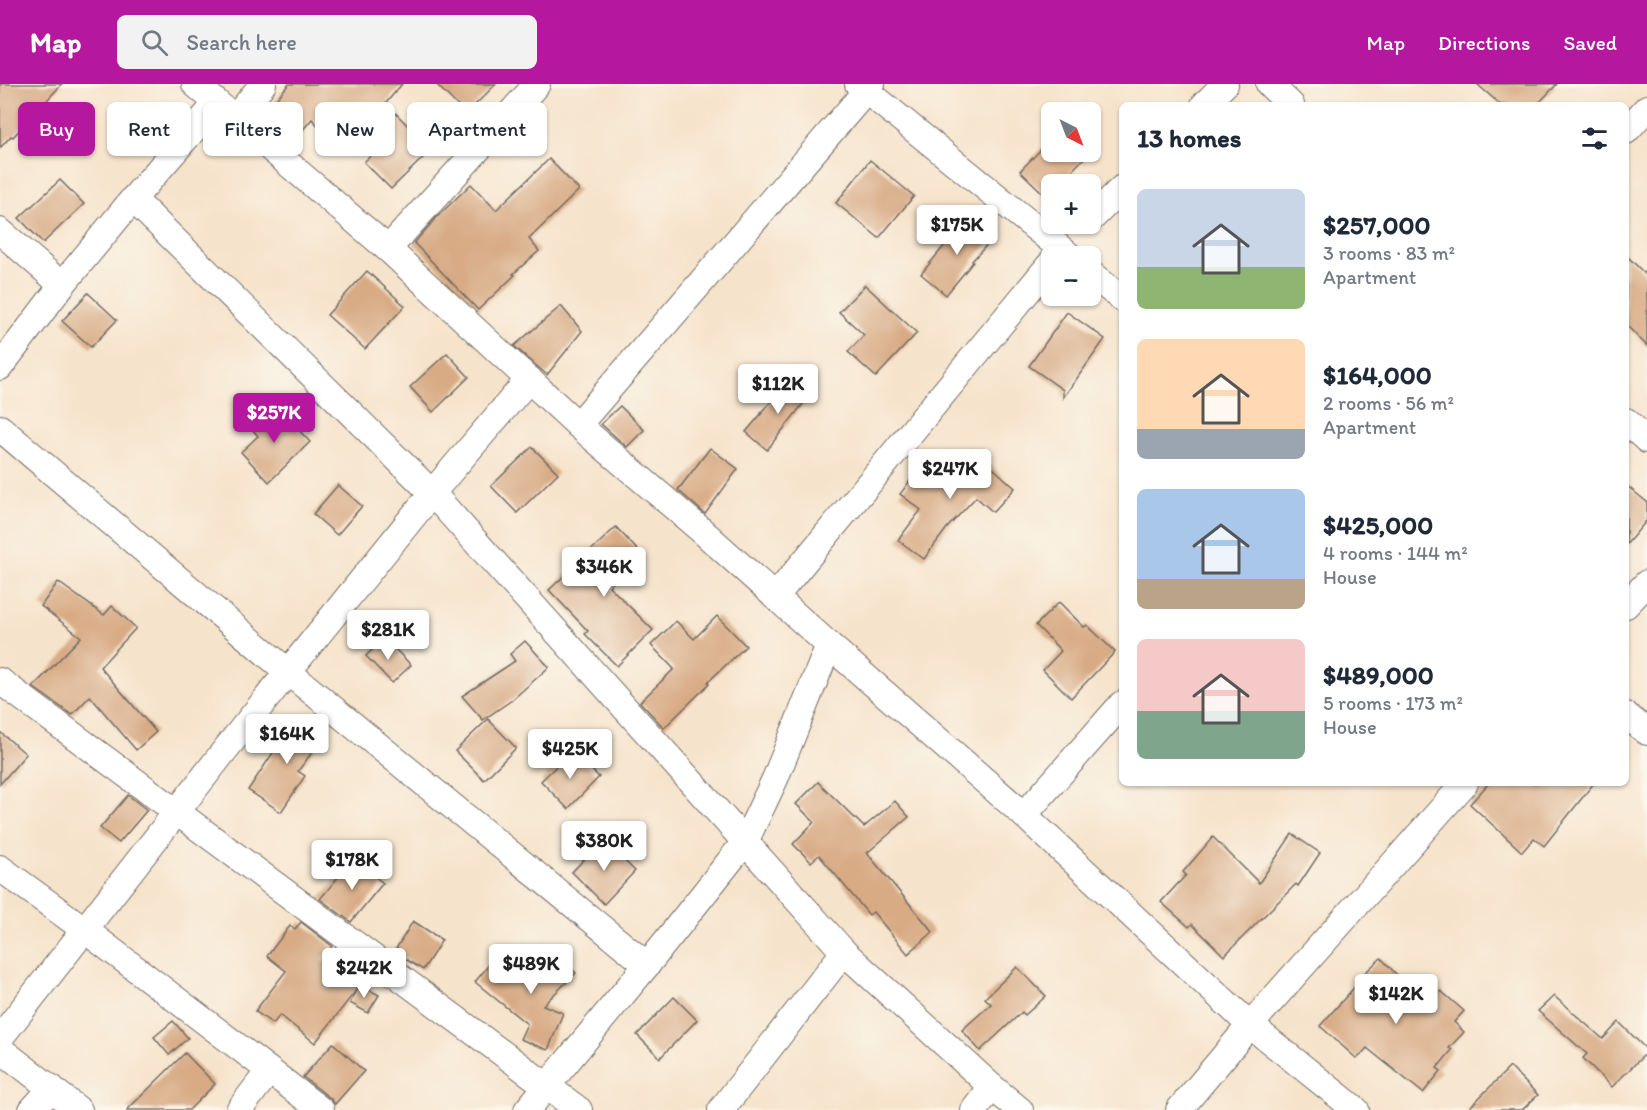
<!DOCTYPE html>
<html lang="en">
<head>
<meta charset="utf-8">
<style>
	body { margin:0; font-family:Itim,sans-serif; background:#f2f2f3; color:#1f2937; height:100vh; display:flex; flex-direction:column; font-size:22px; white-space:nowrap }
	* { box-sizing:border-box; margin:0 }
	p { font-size:20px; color:#747a83 }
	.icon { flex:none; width:33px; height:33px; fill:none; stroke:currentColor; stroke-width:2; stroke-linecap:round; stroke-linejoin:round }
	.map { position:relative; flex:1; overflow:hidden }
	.drawer { position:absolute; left:1119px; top:18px; width:510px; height:684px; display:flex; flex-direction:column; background:#fff; border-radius:9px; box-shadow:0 2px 4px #0004 }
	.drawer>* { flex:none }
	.guide { position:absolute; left:18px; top:18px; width:570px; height:54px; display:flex; gap:12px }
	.needle { width:39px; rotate:138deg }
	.tools { position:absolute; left:1041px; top:18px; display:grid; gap:12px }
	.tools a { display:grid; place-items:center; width:60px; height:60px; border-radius:9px; background:#fff; box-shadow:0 2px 4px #0004; font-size:30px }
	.price { position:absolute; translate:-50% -51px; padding:0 14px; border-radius:6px; background:#fff; color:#222; font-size:20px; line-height:39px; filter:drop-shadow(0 2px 3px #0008) }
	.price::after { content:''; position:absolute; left:50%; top:36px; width:18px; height:14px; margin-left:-9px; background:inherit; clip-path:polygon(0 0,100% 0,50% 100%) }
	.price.active { background:#b5179e; color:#fff }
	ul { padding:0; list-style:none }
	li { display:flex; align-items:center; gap:18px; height:150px; padding:0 18px }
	li span { display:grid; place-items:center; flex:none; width:168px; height:120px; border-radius:9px; color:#555 }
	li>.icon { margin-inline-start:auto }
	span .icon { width:72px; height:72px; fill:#fffc; stroke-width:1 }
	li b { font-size:26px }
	h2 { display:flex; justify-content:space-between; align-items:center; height:72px; padding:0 18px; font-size:26px }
	.chip { padding:0 21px; border-radius:9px; background:#fff; box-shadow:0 2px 4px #0004; font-size:21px; line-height:54px }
	.chip.active { background:#b5179e; color:#fff }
	header { display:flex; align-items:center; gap:36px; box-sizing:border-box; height:84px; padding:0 30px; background:#b5179e; color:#fff }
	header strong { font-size:28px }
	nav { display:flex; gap:33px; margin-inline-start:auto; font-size:21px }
	.search { width:420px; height:54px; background:#f2f2f3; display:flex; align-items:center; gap:15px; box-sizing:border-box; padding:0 21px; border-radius:9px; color:#747a83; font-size:22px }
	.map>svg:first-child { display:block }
</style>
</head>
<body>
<header>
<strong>Map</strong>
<div class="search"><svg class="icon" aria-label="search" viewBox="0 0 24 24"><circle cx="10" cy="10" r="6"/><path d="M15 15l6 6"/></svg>Search here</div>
<nav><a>Map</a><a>Directions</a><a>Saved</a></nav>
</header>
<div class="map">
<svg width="1647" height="1026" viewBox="0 0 1647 1026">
	<rect width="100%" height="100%" fill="#fbf7ec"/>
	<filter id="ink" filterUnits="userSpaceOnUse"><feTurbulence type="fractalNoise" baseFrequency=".0167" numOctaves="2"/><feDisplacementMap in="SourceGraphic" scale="12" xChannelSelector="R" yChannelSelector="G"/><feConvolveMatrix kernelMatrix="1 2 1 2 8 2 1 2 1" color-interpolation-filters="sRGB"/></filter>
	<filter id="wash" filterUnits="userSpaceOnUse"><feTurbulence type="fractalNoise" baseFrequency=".008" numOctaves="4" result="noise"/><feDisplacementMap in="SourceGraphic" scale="24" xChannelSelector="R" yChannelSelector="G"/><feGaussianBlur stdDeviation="1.35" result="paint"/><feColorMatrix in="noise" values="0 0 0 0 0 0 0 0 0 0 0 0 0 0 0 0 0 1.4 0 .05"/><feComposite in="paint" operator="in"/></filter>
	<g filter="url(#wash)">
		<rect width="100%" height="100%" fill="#f6e3cb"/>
		<g id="blocks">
			<!-- building -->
			<g fill="#d8ab85">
				<path d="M0,0h62l-49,53 -2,-1 -11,12z"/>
				<path d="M289,0h113l-16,19 45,47 -40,39 -27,-27 16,-15 -34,-36 -22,21 -12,-13 -20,24 -30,-27z"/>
				<path d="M436,0h60l-30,30z"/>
				<path d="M1477,0h80l-20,21h-36z"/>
				<path d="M1052,54v14h38l-31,32h-7v8l-5,5 -27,-26z"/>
				<path d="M549,75l30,31 -50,49 10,12 -26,23 2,1 -37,35 -64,-67 23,-26 34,-33 25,26z"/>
				<path d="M870,76l44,36 -35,42 -43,-35z"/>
				<path d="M60,96l24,24 -41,39 -24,-25z"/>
				<path d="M970,133l23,21 -21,23 1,1 -27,33 -25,-21 29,-35z"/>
				<path d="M1626,171l21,21v70l-21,-21z"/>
				<path d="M367,187l38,35 -40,43 -38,-34z"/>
				<path d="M865,201l52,48 -41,44 -28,-25 16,-17 -25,-23z"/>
				<path d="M88,209l29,27 -26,27 -29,-26z"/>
				<path d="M561,222l21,25 -35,44 -33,-29z"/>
				<path d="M1067,228l38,27 -42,59v-8l-34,-24z"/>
				<path d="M447,269l22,24 -36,35 -23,-25z"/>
				<path d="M794,295l16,16 -43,55 -21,-18 16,-19 -1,-1z"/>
				<path d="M275,321l35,37 -41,40 -28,-30 17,-16 -7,-8z"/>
				<path d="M620,322l24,24 -17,17 -26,-23z"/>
				<path d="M532,363l26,26 -41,40 -26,-27z"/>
				<path d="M710,364l28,21 -33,45 -27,-24z"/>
				<path d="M972,365l43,39 -22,24 -17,-15 -29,31 -23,31 -26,-19 23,-30 -21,-16 19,-25 21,15z"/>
				<path d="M338,401l24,21 -25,29 -24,-21z"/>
				<path d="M1626,401l21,17v18l-21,25z"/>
				<path d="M616,443l26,28 -33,31 44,44 -36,36 -32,-32 3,-3 -39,-41z"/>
				<path d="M58,498l46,33 8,-9 24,22 -36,39 56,65 -20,18 -46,-54 -18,19 -39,-28 48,-50 -40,-31z"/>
				<path d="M1059,518l25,25 3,-2 28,27 -44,46 -28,-28 18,-19 -25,-26z"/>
				<path d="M717,532l29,30 -38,36 1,2 -45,44 -24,-26 34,-33 -23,-24 25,-24 18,18z"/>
				<path d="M384,554l27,27 -19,18 -26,-27z"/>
				<path d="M525,557l24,26 -37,33 -29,20 -21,-24 53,-35 -5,-7z"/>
				<path d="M307,634l20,15 -29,38 7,5 -24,36 -33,-22 43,-64 6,5z"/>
				<path d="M488,635l28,29 -32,32 -29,-29z"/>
				<path d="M0,648l26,22 -26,30z"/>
				<path d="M572,667l27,26 -31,32 -27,-28z"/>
				<path d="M818,698l46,45 31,-26 14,16 -42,36 66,79 -25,22 -35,-42 -4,3 -50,-60 -8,7 -18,-18 21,-22 -18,-18z"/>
				<path d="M1489,699h105l-50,63 -10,-8 -12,14 -52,-48z"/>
				<path d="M128,711l19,15 -28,33 -19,-15z"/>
				<path d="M1292,750l28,19 -22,33 -2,-2 -72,72 -32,-32 -3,3 -28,-25 25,-27 -3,-3 30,-35 46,46z"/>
				<path d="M603,756l32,31 -31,33 -32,-32z"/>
				<path d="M353,775l30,24 -32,39 -31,-23z"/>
				<path d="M413,837l29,19 -19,30 -29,-18z"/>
				<path d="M301,838l31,24 -10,14 36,28 -43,55 -35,-28 -7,9 -18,-13 31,-40 -19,-15 23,-30 5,3z"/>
				<path d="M550,863l26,26 -33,32 20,8 -15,37 -28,-11 7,-15 -52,-42 17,-21 24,19z"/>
				<path d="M1381,874l46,49 14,-16 23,20 -10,11 10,10 -15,16 3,2 -15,18 4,3 -18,22 -56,-45 -10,11 -37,-33 39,-44 -2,-2z"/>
				<path d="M1017,883l29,29 -21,19 -3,-3 -42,39 -18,-21 29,-26 -6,-6z"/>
				<path d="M360,901l19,10 -11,18 -18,-10z"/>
				<path d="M1554,912l49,43 16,-17 28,28v2l-35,35 -29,-29 4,-4 -49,-43z"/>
				<path d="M674,913l23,23 -37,38 -23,-23z"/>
				<path d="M173,937l15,17 -19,17 -15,-18z"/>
				<path d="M333,959l31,28 -29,33 -5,-6 -27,-21z"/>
				<path d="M185,969l30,31 -26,26h-62z"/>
				<path d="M1510,983l28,28 -16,15h-55z"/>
			</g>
		</g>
	</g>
	<g filter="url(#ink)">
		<use href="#blocks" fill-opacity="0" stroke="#726b63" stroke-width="1.5"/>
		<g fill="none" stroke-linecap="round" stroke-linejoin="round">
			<defs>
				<g id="street">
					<path d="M195,0l193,165 190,176 123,105 128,115 195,170 226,210 106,85"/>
					<path d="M858,0l212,172"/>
					<path d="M1269,0l22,21"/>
					<path d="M1204,21l21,-21"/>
					<path d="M234,35l29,-35"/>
					<path d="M1626,47l21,-23"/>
					<path d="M133,115l299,294 412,459 148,135 28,23"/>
					<path d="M1090,136l32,-32"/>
					<path d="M0,147l62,54"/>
					<path d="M388,165l149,-165"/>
					<path d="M1090,189l32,26"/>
					<path d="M0,283l62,-82 71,-86 83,-95"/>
					<path d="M1626,337l21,19"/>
					<path d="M578,341l294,-341"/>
					<path d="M0,344l288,244 359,293"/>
					<path d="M775,513l277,-335"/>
					<path d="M1626,521l21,-22"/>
					<path d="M0,597l579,429"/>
					<path d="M1626,631l21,17"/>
					<path d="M1024,731l98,-111"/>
					<path d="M0,784l85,62 236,180"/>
					<path d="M0,954l225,-288 207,-257 97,-114"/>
					<path d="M0,965l79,61"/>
					<path d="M32,1026l20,-22"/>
					<path d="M239,1026l30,-39"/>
					<path d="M527,1026l120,-145 98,-123 30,-63 54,-134"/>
					<path d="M721,1026l123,-158"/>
					<path d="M974,1026l18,-23"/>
					<path d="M1179,1026l71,-85 215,-242"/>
				</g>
			</defs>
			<!-- street casing -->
			<use href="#street" stroke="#726b63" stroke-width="28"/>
			<!-- street -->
			<use href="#street" stroke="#fff" stroke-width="26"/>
		</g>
	</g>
</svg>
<div class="tools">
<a><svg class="needle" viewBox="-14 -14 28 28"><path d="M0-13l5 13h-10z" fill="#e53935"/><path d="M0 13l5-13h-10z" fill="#747a83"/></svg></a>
<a>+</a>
<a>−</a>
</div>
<b class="price" style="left:957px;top:172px">$175K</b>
<b class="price" style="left:778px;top:331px">$112K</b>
<b class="price active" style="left:274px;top:360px">$257K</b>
<b class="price" style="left:950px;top:416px">$247K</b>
<b class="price" style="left:604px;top:514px">$346K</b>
<b class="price" style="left:388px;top:577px">$281K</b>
<b class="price" style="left:287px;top:681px">$164K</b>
<b class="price" style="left:570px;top:696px">$425K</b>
<b class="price" style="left:604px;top:788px">$380K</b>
<b class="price" style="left:352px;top:807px">$178K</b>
<b class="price" style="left:531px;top:911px">$489K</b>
<b class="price" style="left:364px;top:915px">$242K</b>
<b class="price" style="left:1396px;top:941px">$142K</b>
<div class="guide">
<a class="chip active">Buy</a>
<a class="chip">Rent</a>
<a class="chip">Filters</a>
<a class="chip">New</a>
<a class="chip">Apartment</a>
</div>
<section class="drawer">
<h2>13 homes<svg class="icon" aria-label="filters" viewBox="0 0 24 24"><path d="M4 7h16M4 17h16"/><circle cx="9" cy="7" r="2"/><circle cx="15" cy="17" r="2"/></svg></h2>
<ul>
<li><span style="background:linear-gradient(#c9d6e8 65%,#8fb573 0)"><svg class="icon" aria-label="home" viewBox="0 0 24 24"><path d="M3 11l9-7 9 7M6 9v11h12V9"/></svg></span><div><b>$257,000</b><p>3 rooms · 83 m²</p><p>Apartment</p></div></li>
<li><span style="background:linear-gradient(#ffd9b3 75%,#9aa5b1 0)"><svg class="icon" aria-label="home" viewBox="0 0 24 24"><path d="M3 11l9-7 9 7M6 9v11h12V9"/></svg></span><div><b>$164,000</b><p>2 rooms · 56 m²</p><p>Apartment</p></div></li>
<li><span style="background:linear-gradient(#a9c7e8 75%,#b9a48a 0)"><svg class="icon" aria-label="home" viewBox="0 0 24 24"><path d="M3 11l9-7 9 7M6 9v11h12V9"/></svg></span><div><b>$425,000</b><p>4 rooms · 144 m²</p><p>House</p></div></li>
<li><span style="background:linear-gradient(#f6c9c9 60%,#7fa58c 0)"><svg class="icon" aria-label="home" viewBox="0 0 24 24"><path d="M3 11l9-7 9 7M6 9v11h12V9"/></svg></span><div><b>$489,000</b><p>5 rooms · 173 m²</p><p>House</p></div></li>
</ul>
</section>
</div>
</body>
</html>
